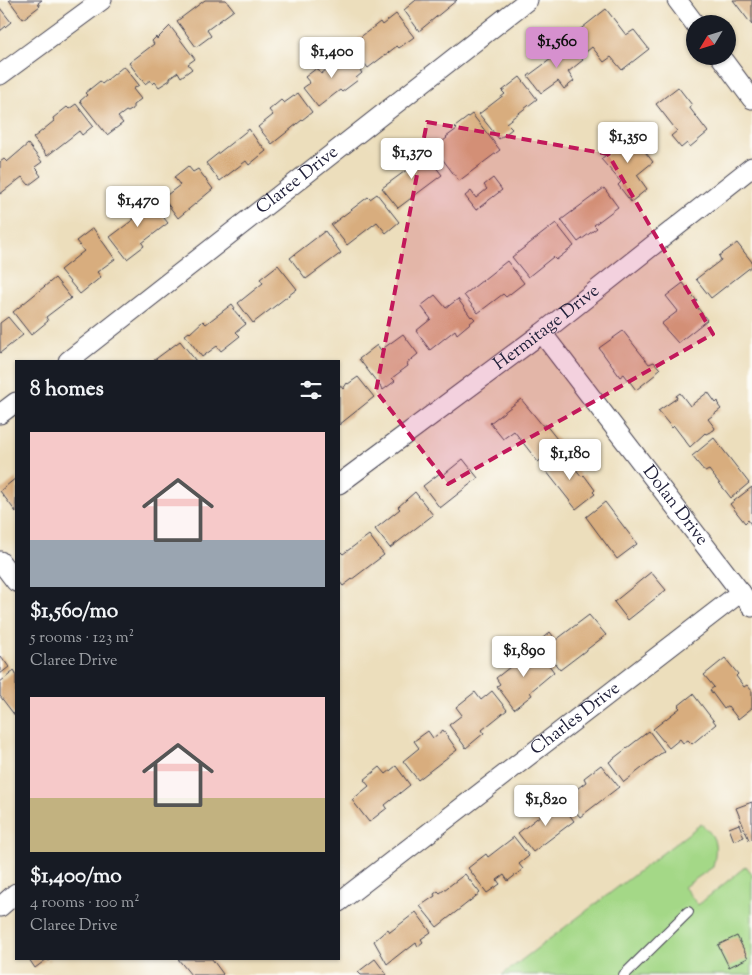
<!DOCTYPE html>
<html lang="en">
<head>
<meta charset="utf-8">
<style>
	body { margin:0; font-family:"Sorts Mill Goudy",serif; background:#20242c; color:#f1f3f6; height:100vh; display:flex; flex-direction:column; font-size:19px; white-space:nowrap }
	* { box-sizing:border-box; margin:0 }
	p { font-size:16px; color:#9ea1a6 }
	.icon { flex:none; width:28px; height:28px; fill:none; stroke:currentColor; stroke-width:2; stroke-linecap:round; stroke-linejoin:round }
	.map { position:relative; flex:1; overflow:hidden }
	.sheet { position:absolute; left:15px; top:360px; width:325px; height:600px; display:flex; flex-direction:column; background:#171b24; border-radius:0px; box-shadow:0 1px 4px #0004 }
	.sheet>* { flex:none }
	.needle { width:32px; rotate:232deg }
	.fabs { position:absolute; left:686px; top:15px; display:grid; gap:10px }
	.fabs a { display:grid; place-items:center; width:50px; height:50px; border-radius:50%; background:#171b24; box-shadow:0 1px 4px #0004; font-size:25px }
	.price { position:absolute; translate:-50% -42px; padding:0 11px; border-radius:5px; background:#fff; color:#222; font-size:16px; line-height:32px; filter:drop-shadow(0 1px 2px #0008) }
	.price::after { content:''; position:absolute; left:50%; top:30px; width:15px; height:11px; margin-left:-8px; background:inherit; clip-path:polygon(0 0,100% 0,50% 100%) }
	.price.current { background:#d690ce; color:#111 }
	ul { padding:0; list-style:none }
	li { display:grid; align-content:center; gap:10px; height:265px; padding:0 15px }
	li span { display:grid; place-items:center; height:155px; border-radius:0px; color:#555 }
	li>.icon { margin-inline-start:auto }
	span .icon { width:90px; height:90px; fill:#fffc; stroke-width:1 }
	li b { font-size:21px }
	h2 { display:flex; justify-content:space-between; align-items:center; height:60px; padding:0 15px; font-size:21px }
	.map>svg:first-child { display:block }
</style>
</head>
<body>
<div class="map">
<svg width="752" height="975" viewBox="0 0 752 975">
	<rect width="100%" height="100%" fill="#fdfcf7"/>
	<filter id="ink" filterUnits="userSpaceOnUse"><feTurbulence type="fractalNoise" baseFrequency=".02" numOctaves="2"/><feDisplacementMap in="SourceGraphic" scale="10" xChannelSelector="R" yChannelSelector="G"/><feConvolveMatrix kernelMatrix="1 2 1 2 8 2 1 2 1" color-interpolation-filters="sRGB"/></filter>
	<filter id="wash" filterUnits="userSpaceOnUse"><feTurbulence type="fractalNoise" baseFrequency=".0096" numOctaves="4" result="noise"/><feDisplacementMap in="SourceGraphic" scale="20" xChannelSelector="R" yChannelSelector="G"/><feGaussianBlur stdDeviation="1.12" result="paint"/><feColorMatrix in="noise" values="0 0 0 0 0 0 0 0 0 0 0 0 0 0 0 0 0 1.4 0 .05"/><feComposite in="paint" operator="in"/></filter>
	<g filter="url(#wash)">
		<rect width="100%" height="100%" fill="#ecdebc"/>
		<!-- green -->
		<path fill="#a4d887" stroke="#637d61" d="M701,824c17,14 16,22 12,43l-29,20 14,18 48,-39 6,8v101h-250z"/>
		<g id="blocks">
			<!-- building -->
			<g fill="#d8ad7e">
				<path d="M9,0h33l-4,3 2,3 -17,13z"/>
				<path d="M205,0h21l8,10 -27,20 4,6 -15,11 -19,-26z"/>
				<path d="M416,0h41l-38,31 -15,-21z"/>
				<path d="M733,0h19v25z"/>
				<path d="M0,8l11,14 -11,9z"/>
				<path d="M606,9l20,26 8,-5 15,19 -27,21 -11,-13 -7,5 -12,-15 -6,5 -13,-17z"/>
				<path d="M396,14l18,23 -15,11 -2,-2 -29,22 -18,-23 30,-23 2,3z"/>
				<path d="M170,26l25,33 -7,5 4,5 -11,8 -3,-5 -8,6v2l-11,7 -4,-5 -2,2 -3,-4 -5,4 -16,-21 25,-19 -2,-3 4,-4 1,2z"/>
				<path d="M568,41l15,19 -15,12 6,9 -10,8 -6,-8 -17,12 -13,-17 23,-17 -3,-3z"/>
				<path d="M345,50l17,23 -6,5 2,2 -16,12 -2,-2 -22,17 -15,-19 7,-5 -5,-6 12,-9 4,6 16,-13 -2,-3z"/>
				<path d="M124,66l15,19 -6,4 8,10 -8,6v4l-5,3 -2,-1 -8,6 5,6 -16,12 -27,-34 7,-6 -2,-2 15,-12 2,3z"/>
				<path d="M520,77l17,22 -31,24 6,6 -13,10 -20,-25 26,-20 -3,-3z"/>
				<path d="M678,87l14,18 -3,2 19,25 -18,15 -3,-4 -6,5 -10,-12 6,-5 -21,-27z"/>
				<path d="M298,93l14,19 -40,32 -14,-17 15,-12 -4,-5 12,-10 3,3z"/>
				<path d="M76,104l17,22 -11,9 -3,-4 -32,25 -14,-18 21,-17 -1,-3 14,-11 2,2z"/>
				<path d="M472,114l28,36 -41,31 -25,-33 13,-10 -1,-1 11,-8 -2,-2z"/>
				<path d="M249,129l11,16h2l4,6 -17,14 -3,-4 -26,20 -14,-18z"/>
				<path d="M623,131l5,6 4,-2 21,27 -16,13 10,14 -16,13 -13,-17 3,-3 -20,-23 14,-11 -5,-7z"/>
				<path d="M28,144l14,18 -7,5 4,4 -1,1 3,4 -12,9 -7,-8 -22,17v-32l4,-3 3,3z"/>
				<path d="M423,151l19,24 -44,33 -16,-20 26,-19 -3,-4z"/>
				<path d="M188,166l5,6 5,-3 15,20 -35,29 -15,-20 17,-13 -6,-8z"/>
				<path d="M493,178l9,12 -26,20 -11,-14 6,-5 5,7 11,-9 -3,-4z"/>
				<path d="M604,188l14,19 -24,18 3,3 -19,14 -17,-22z"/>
				<path d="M377,194l22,28 -13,11 -9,-11 -30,23 -16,-20 37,-28 2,2z"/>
				<path d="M136,199l9,11 8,-6 15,19 -26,20 2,3 -17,13 -17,-22 24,-18 -9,-11z"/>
				<path d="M556,223l18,23 -18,14 -3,-3 -25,20 -16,-20z"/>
				<path d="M93,228l22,31 -18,13 4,5 -21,17 -20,-24 24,-19 -8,-10z"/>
				<path d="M325,231l16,22 -35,26 -16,-21z"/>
				<path d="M737,243l15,19v4l-41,32 -15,-19 25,-19 -2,-4z"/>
				<path d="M507,261l17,22 -18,14 -3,-3 -25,19 -14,-18z"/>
				<path d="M278,265l19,24 -44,34 -15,-20 25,-20 -3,-4z"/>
				<path d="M55,278l16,20 -25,19 2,4 -17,14 -18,-23z"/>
				<path d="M683,283l14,18 -3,2 13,17 -29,23 -17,-19 17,-13 -12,-15z"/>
				<path d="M435,295l11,13 12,-9 13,18 1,-1 3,3 -18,15 -2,-4 -25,20 -14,-19 15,-12 -10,-13z"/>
				<path d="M232,304l3,4 -2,1 13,15 -10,8 4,4 -19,15 -4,-5 -15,11 -17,-22 4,-3 1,1 13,-12 3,3z"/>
				<path d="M8,317l15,18 -23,18v-30z"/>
				<path d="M623,331l26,33 5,-2 6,7 -5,4 1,1 -20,16 -12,-16 -4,3 -21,-29z"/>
				<path d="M403,334l15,20 -11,9 1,3 -16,12 3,3 -12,9 -24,-31 18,-14 4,5z"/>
				<path d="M180,341l16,20h-43z"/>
				<path d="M358,377l16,20 -35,28v-41l4,5 4,-6 1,1z"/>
				<path d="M708,392l8,11 2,-2 1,3 -1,1 3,4 -13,10 7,9 -1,2 -8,4 -1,-1 -15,14 -16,-21 -2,2 -14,-17 19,-13 -1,-2 4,-3 10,13z"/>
				<path d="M521,399l22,27 2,-2 16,20 -23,18 -24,-31 -11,8 -13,-16z"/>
				<path d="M714,438l35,45 -18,15 -22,-28 -4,2 -13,-16z"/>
				<path d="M562,452l20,25 2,-2 11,15 -2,2 2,2 -19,15 -33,-42z"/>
				<path d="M463,459l15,19 -38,30 -17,-22 17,-13 2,3z"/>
				<path d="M16,478v34l-16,-21z"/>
				<path d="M752,487v39l-4,-6 -3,3 -15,-19z"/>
				<path d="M415,492l18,23 -43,33 -15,-19 25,-20 -2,-2z"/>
				<path d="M605,502l32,42 -20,15 -31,-42z"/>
				<path d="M369,535l15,20 -41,31 -4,-5v-28l2,-1 2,2z"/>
				<path d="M651,572l15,18 -38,30 -14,-18z"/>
				<path d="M589,615l17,20 -46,35 -22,-28 12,-10 6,8z"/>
				<path d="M533,649l4,6 3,-2 14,19 -24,20 2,3 -18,14 -17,-23 3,-2 -4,-6z"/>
				<path d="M1,656l8,11 -9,7v-17z"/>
				<path d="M725,658l13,16 -2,2 8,11 3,-2 5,6v17l-14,11 -10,-13 -4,3 -14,-19 4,-3 -10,-12z"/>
				<path d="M14,671l2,3v43l-16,-21v-14z"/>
				<path d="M492,691l15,19 -25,20 2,3 -18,15 -17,-23 13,-10 -6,-8 19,-15 6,8z"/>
				<path d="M693,694l23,30 -24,20 -4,-4 -5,3 -3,-4 -11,9 -16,-19 27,-21 -2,-2z"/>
				<path d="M443,730l14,20 -39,30 -15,-19 16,-13 -5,-7 14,-10 5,7z"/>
				<path d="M649,731l15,20 -40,31 -15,-20z"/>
				<path d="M601,765l18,22 -39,30 -15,-19 21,-16 -2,-4z"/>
				<path d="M396,766l14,19 -25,20 2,3 -18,14 -17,-22 17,-14 -5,-6 16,-13 6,7z"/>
				<path d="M559,801l15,20 -41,31 -15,-19z"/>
				<path d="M752,802v37l-3,1 -13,-32z"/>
				<path d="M739,824l5,13 -10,4 -5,-13z"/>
				<path d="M514,837l15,19 -10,8 4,5 -15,12 -4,-6 -7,5 3,4 -13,9 -19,-25 18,-14 2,3z"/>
				<path d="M465,874l15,19 -43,34 -17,-21 15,-10 -1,-2 4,-3 2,2z"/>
				<path d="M416,912l15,20 -10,7 2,3 -5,4 -2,-3 -9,7 -1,-1 -19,15 -13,-23 14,-12 2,3z"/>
				<path d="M737,936l11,22 -19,9 -11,-22z"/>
				<path d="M29,959h22l-2,2 -2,-2 -12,9z"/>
				<path d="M178,959h34l11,15 -1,1h-31z"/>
				<path d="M375,959l12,16h-26l-3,-3z"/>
			</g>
		</g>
	</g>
	<g filter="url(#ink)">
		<use href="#blocks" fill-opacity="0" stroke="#403e4e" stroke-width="1"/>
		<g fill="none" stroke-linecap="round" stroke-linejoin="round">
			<defs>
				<path id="lane" d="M624,975l64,-63"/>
				<g id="street">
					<path d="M677,0l18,24"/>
					<path d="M720,56l32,43"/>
					<path d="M0,75l102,-75"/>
					<path id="s1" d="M542,333l210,274"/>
					<path id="s2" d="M68,361l460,-361"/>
					<path d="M0,414l16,-12"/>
					<path id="s3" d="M339,484l203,-151 210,-166"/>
					<path d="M0,561l16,21"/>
					<path id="s4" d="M339,902l402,-310"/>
					<path d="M0,907l16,-14"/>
				</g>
			</defs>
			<!-- lane casing -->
			<use href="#lane" stroke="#403e4e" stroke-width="12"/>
			<!-- street casing -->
			<use href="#street" stroke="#403e4e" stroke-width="21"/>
			<!-- lane -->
			<use href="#lane" stroke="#fff" stroke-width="10"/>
			<!-- street -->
			<use href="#street" stroke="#fff" stroke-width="19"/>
		</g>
	</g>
	<!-- marked area -->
	<path fill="#c2185b" fill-opacity="0.2" stroke="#c2185b" stroke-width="4" stroke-dasharray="10 6" stroke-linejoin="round" d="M427,122l181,32 105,180 -265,150 -72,-93z"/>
	<g text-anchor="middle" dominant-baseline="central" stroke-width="4.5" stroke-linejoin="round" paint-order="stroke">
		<!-- street labels -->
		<g font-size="18" fill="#22223b" stroke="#fdfcf7">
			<text stroke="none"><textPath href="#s2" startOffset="292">Claree Drive</textPath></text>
			<text stroke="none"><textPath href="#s3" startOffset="260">Hermitage Drive</textPath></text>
			<text stroke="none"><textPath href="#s1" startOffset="218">Dolan Drive</textPath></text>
			<text stroke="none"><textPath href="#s4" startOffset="299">Charles Drive</textPath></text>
		</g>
	</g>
</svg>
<div class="fabs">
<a><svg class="needle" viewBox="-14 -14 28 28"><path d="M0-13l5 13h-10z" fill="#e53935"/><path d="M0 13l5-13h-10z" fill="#9ea1a6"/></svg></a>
</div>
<b class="price current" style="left:557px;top:69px">$1,560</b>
<b class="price" style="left:332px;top:79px">$1,400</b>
<b class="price" style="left:628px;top:164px">$1,350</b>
<b class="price" style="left:412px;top:180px">$1,370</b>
<b class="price" style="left:138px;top:228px">$1,470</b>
<b class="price" style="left:570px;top:481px">$1,180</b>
<b class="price" style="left:524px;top:678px">$1,890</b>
<b class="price" style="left:546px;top:827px">$1,820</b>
<section class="sheet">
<h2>8 homes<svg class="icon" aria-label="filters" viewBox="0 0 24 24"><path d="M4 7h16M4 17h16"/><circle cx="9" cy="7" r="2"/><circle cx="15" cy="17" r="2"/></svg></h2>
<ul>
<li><span style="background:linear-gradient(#f6c9c9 70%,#9aa5b1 0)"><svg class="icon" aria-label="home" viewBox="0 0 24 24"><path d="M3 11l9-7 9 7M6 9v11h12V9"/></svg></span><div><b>$1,560/mo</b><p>5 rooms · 123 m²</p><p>Claree Drive</p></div></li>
<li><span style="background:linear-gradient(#f6c9c9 65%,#c2b280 0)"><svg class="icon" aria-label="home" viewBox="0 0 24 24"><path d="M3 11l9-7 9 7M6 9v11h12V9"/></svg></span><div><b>$1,400/mo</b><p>4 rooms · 100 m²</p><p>Claree Drive</p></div></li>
</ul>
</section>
</div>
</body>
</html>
